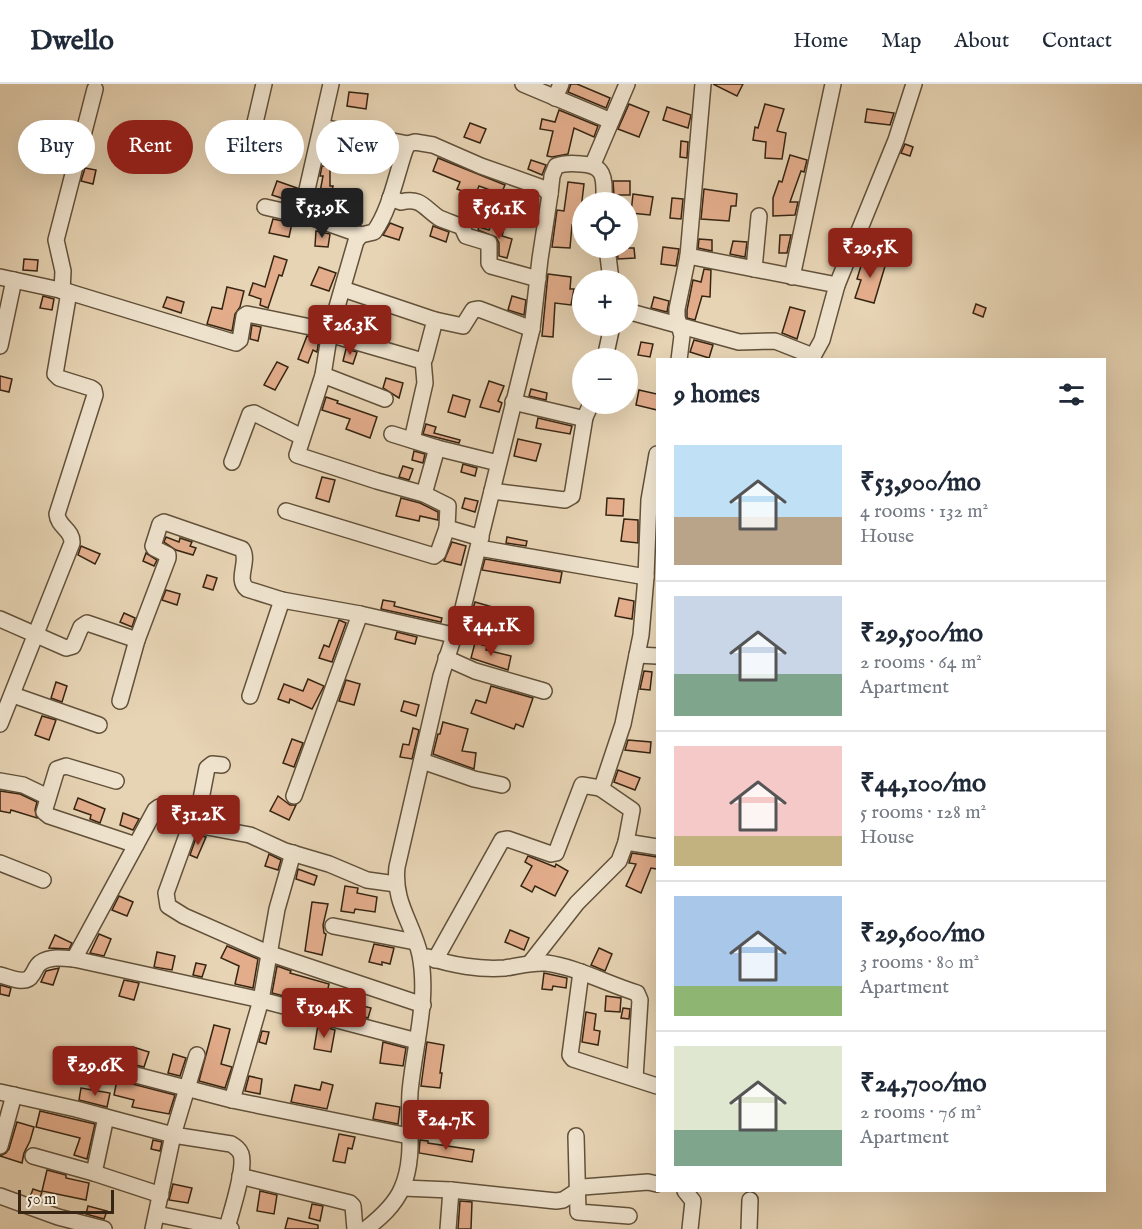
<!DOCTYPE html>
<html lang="en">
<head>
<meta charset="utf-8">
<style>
	body { margin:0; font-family:"IM FELL English",serif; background:#f6f6f7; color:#1f2937; height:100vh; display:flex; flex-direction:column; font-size:22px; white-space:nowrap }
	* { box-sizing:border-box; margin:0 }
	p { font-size:20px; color:#747a83 }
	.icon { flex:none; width:33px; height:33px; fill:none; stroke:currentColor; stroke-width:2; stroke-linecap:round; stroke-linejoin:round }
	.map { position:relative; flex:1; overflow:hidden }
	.drawer { position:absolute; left:656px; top:274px; width:450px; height:834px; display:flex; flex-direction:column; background:#fff; border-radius:0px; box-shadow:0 6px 24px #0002 }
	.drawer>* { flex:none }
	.hud { position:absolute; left:18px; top:36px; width:548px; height:54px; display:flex; gap:12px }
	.fabs { position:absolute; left:572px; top:108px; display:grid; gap:12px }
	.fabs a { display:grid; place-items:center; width:66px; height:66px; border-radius:50%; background:#fff; box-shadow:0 6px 24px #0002; font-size:30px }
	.scale { position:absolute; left:18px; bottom:15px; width:96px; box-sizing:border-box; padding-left:6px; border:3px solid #362512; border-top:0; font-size:16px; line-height:21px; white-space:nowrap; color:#362512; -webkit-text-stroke:4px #efe3ce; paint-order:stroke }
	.price { position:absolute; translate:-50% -51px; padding:0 14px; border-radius:6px; background:#8f2418; color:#fff; font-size:20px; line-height:39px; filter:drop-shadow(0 2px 3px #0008) }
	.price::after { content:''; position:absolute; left:50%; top:36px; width:18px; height:14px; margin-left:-9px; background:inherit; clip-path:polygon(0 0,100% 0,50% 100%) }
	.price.on { background:#222; color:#fff }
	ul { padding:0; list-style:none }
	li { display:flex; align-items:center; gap:18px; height:150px; padding:0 18px }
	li+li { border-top:2px solid #e0e1e3 }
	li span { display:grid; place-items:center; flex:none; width:168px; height:120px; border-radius:0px; color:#555 }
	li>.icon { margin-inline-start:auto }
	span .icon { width:72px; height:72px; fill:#fffc; stroke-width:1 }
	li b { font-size:26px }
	h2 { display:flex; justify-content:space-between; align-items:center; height:72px; padding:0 18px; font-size:26px }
	.tag { padding:0 21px; border-radius:27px; background:#fff; box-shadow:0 6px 24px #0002; font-size:21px; line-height:54px }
	.tag.on { background:#8f2418; color:#fff }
	header { display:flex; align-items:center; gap:36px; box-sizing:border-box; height:84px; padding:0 30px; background:#fff; border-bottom:2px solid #e0e1e3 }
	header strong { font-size:28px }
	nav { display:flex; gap:33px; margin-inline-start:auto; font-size:21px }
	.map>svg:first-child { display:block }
</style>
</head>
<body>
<header>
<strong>Dwello</strong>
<nav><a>Home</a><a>Map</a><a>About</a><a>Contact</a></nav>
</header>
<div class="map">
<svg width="1142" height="1145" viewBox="0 0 1142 1145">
	<rect width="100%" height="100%" fill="#e7d4b4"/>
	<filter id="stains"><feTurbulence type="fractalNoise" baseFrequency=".00333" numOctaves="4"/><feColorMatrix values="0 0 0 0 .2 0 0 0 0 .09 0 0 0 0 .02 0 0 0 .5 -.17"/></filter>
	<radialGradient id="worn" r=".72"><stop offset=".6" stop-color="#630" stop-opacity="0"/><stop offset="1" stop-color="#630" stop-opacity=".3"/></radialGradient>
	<!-- building -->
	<g fill="#e3ad8c" stroke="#362512" stroke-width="1.5">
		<path d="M571,0h6l33,14 -4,10 -38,-16z"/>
		<path d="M713,0h30l-6,12z"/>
		<path d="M349,8l19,2 -2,15 -19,-3z"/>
		<path d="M629,20l20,8 -10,25 -21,-8z"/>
		<path d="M765,20l19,5 -7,22 9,2 -4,26 -17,-1 1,-16 -13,-2 2,-13 3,1z"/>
		<path d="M667,23l24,8 -3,13 -25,-8z"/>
		<path d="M867,25l27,4 -4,12 -25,-3z"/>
		<path d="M559,26l39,16 -4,11 -20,-9 -6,26 -16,3 -5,-1 6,-25 -13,-2 2,-10 13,3z"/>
		<path d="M470,39l16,6 -6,14 -16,-6z"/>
		<path d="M681,57l7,1 -1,16 -7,-1z"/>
		<path d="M905,60l8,3 -3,9 -9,-3z"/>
		<path d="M367,62l25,5 -4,12 -23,-5z"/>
		<path d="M790,71l17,5 -3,12 -3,-1 -11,31h8l-3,13 -22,1v-18l6,-17 3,1z"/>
		<path d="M438,74l67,27 -4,9 -22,-8 -4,10 -18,-7 3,-7 -27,-11z"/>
		<path d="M531,76l15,5 -4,10 -14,-6z"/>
		<path d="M322,82h8v20h3l-3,13 7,1 -1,10 -19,-2 6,-32h-3z"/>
		<path d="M85,84l11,2 -3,14 -12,-3z"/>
		<path d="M277,97l20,7 -3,14 -22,-7z"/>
		<path d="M613,97h17v14h-16z"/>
		<path d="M568,98l16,2 -5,42 -7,-1 -2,23 -18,-1 5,-37 7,1z"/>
		<path d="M704,105l33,5 -1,12h-5l-2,15 -28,-2z"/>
		<path d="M633,110l20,3 -3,18 -19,-2z"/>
		<path d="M672,114l11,1 -2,20 -11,-1z"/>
		<path d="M273,135l19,4 -3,14 -20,-4z"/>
		<path d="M390,139l13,5 -4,12 -16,-5z"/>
		<path d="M491,141l13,4 -2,7 10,3 -5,19 -8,-2v-13l-3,-6 -18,-7 1,-3 10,3z"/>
		<path d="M433,142l16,6 -3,10 -16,-6z"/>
		<path d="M316,147l14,3 -2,13 -13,-1z"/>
		<path d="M780,151h11l-4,18h-8z"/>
		<path d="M699,155l13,1v11l-14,-3z"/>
		<path d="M733,157l14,1 -2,15 -15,-3z"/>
		<path d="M663,163l16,2 -3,17 -15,-2z"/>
		<path d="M617,164h17l1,10 -17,1z"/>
		<path d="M274,172l13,4 -5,16 -3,-1 -11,33 -8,-3 1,-6 -12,-4 4,-12 12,4z"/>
		<path d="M864,172l22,7 -12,40 -19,-5 6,-18 -4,-1z"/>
		<path d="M24,175l14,1 -1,11 -14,-1z"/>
		<path d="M319,183l17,6 -7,18 -18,-6z"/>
		<path d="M704,185l7,1 -1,27 -8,-1 -7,24 -8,-2v-8l6,-30 8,2z"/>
		<path d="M548,190l23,3 -1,12h4l-3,16 -16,-2 -2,34 -11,-1z"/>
		<path d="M227,203l17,4 -4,16 -5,7 -3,17 -25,-7 5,-17 10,2z"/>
		<path d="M43,212l11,3 -2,11 -12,-2z"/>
		<path d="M512,212l14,4 -2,15 -16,-5z"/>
		<path d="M167,213l17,5 -3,11 -18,-6z"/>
		<path d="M654,213l15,4 -2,11 -16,-4z"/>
		<path d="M976,220l10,4 -3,9 -10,-4z"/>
		<path d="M790,223l15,4 -8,28 -15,-6z"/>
		<path d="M252,241l9,2 -3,14 -8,-2z"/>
		<path d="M307,252l12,3 -2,13 -4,-2 -5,13 -10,-4z"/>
		<path d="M694,256l19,5 -4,13 -19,-6z"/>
		<path d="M641,258l12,2 -3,13 -12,-2z"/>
		<path d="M346,265l11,3 -4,12 -10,-3z"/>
		<path d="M277,278l11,5 -13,23 -11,-5z"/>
		<path d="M0,292l12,3 -3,13 -9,-2z"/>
		<path d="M386,294l17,5 -4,15 -16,-10z"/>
		<path d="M489,297l15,5 -6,15 4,2 -3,9 -19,-5z"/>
		<path d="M531,305l16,4 -1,7 -17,-4z"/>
		<path d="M639,306l18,4v16l-21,-5z"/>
		<path d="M453,311l17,5 -5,17 -17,-5z"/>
		<path d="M326,313l12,4 -1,2 40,14 -7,21 -24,-9 4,-10 -28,-9z"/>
		<path d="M538,334l34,8 -2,8 -34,-6z"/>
		<path d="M426,340l10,3 -2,6 26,7 -1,3 -36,-9z"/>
		<path d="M518,355l23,5 -5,17 -22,-5z"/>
		<path d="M414,367l11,3 -2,9 -11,-3z"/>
		<path d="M463,380l14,4 -2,8 -14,-4z"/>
		<path d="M403,382l10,3 -4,11 -10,-3z"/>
		<path d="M322,393l13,3 -6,22 -13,-4z"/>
		<path d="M401,414l19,5 18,9v8l-18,-4 -1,5 -23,-5z"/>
		<path d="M465,414l13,3 -3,11 -13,-4z"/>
		<path d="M607,414l17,1 -1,17 -17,-1z"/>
		<path d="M624,435l14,1v23l-17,-2z"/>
		<path d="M166,453l13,5 1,-4 12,4 -2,4 6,2 -3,7 -17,-5 -12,-8z"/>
		<path d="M507,453l20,4 -1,5 -20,-3z"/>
		<path d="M452,458l14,4 -5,19 -17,-4z"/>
		<path d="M81,462l19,8 -5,10 -17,-9z"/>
		<path d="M146,469l11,7 -3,6 -11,-5z"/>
		<path d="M485,475l77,13 -2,11 -78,-13z"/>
		<path d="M207,491l10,3 -4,12 -10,-3z"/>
		<path d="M166,506l14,4 -3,11 -15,-5z"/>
		<path d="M619,514l15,3 -2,18 -17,-3z"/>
		<path d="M383,516l12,2 -1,4 48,12 -1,4 -60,-13z"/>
		<path d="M475,518l21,6 -3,10 -21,-6z"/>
		<path d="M124,529l11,5 -3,9 -12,-5z"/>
		<path d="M339,536l7,3 -14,39 -13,-4 5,-13 5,2z"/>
		<path d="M397,548l20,5 -2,7 -20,-5z"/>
		<path d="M475,559l12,3 -1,4 25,6 -3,14 -37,-12z"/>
		<path d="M644,587l8,1 -2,18 -10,-1z"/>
		<path d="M308,595l16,7 -12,23 -22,-10 -1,4 -11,-4 6,-15 19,7z"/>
		<path d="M346,596l14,4 -6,21 -15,-4z"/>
		<path d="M56,598l11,4 -5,16 -11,-4z"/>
		<path d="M491,602l42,12 -10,29 -7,-3 -2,5 -43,-16 5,-13 10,3z"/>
		<path d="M404,617l15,4 -3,11 -15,-5z"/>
		<path d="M42,632l14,4 -7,20 -14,-5z"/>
		<path d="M443,638l25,7 -6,22 14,2 -2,16 -41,-15 5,-20h2z"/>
		<path d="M413,644l6,2 -7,29 -12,-2 3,-13 6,1z"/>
		<path d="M292,655l11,4 -9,24 -11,-4z"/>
		<path d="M628,656l23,2 -1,11 -25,-3z"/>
		<path d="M618,686l22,8 -5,12 -21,-8z"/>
		<path d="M0,707l20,3 17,8 -2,8 2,8 -26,-8 -1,3 -10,-2z"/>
		<path d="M278,712l12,9h6l-7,15 -19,-9z"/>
		<path d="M78,714l27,11 -5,14 -10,-4 1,-4 -17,-6z"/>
		<path d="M123,729l16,6 -6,11 -13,-5z"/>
		<path d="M197,751l9,2 -9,21 -7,-3z"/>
		<path d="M632,769l25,4v12l-6,-1 -10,25 -15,-7 10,-22 -7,-1z"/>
		<path d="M269,770l12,6 -3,10 -13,-4z"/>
		<path d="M528,772l27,11 1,-3 12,7 -13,25 -20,-10 -3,6 -11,-6 11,-20 -7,-4z"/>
		<path d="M298,785l19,7 -3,9 -18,-6z"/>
		<path d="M345,802l13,2 -1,5 20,4 -2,15 -20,-3 -1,4 -13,-2z"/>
		<path d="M119,812l14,6 -6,14 -15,-6z"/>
		<path d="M312,818l16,2 -5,21 1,8 2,1 -4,21 -17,-4z"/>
		<path d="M510,846l19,8 -5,12 -19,-8z"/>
		<path d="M99,850l12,5 -7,17 -14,-3z"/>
		<path d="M55,851l17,8 -3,6 -20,-1z"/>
		<path d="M374,860l20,4 -4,16 -8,-2v3l-13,-3z"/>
		<path d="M227,862l31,13 -5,29 -18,-4 4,-18 -18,-8z"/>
		<path d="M599,864l13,6 -7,17 -14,-6z"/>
		<path d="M157,868l18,4 -3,14 -18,-3z"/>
		<path d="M196,879l10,2 -4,12 -9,-2z"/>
		<path d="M277,882l14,5 -1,2 39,11 -2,9 18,4 -1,4 27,7 -3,10 -96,-25z"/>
		<path d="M59,884l-6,17 -12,-3 5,-11z"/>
		<path d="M544,889l23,5 -1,10 -13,-2 -1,4 -10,-1z"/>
		<path d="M124,896l15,3 -5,17 -15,-4z"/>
		<path d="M0,901l11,3 -2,8 -9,-2z"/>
		<path d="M606,912l15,2 -1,14 -15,-1z"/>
		<path d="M623,924l7,1 -1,10 -8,-1z"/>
		<path d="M586,928l10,2 -2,16 6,1 -2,14 -16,-3z"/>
		<path d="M214,941l16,4 -9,35 11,3 -7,21 -26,-7z"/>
		<path d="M318,941l17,5 -4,22 -17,-3z"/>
		<path d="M262,947l7,1 -3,12 -7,-2z"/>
		<path d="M383,958l23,6 -3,18 -23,-3z"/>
		<path d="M427,958l17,3 -4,28h2l-2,15 -19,-2z"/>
		<path d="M133,963l16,5 -5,15 -17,-4z"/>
		<path d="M173,970l13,4 -6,18 -12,-3z"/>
		<path d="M249,992l13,3 -2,15 -15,-3z"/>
		<path d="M117,996l58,15 -6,19 -37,-7 2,-7 -20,-5z"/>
		<path d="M322,998l11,3 -6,24 -36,-7 4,-17 25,5z"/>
		<path d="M81,1004l29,5 -3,14 -28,-7z"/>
		<path d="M376,1019l24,4 -2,17 -25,-5z"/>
		<path d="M40,1027l55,13 -8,35 -13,-4 6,-17 -44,-11z"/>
		<path d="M17,1038l17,5 -4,14 -6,12 -2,10 -22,-7 6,-3 3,-4z"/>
		<path d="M339,1050l16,3 -3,12 -4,-1 -3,15 -12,-2z"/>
		<path d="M153,1056l9,2 -2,9 -9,-2z"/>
		<path d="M420,1056l8,1v2l46,7 -2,12 -53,-9z"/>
		<path d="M47,1086l19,5v3l23,5 -3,17 -44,-9z"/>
		<path d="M173,1100l19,4 -4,15 -19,-3z"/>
		<path d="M33,1105l9,3 -3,8 -9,-3z"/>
		<path d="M260,1107l17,4 -3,19 -17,-3z"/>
		<path d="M460,1117l12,1 -1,27h-13z"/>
		<path d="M312,1120l11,2 -3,15 -11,-3z"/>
		<path d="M88,1122l19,5 -3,8 -18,-5z"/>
		<path d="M288,1134l30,7v4h-33z"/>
	</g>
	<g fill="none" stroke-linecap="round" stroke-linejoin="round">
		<defs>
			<g id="minor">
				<path d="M523,0l88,37"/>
				<path d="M555,14l6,-14"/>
				<path d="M254,43l10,-43"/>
				<path d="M322,43l86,17"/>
				<path d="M593,80l34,-80"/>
				<path d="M550,110l2,-18 4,-10c8,-3 17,-3 25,-2 26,1 23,17 23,38"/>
				<path d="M390,114l11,4c20,-5 23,6 38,16 7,3 16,6 23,9l4,9 23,7v20l2,3 47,13"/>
				<path d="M265,123l48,11 48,17"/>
				<path d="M301,132l30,-132"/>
				<path d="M607,164l4,32"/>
				<path d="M688,172l149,29"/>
				<path d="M754,185l5,-53"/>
				<path d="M0,193l69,15 167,51 4,-3 4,-24 3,-2 83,17"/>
				<path d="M792,193l41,-193"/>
				<path d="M62,207l1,-20 -7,-31 39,-151"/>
				<path d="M627,227l112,31 36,-1 38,15"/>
				<path d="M435,236l28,6 10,-16 6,-1 53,20"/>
				<path d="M329,250l90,26 6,-2 10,-38 -92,-31"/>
				<path d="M0,262l14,-66"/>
				<path d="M605,274l7,-32"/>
				<path d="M679,276l3,-24 -5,-19v-8l11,-53 15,-172"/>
				<path d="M811,276l11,-20 15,-55 59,-145 18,-56"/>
				<path d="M323,291l62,24"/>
				<path d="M513,318l68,16 4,-1 6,-13"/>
				<path d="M392,350l45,14"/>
				<path d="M412,356l13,-57 -2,-23"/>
				<path d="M232,378l18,-48 4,-1 48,24"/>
				<path d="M492,407l73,9 7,-4 13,-79"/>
				<path d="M424,410l24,12 -1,22 34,10"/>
				<path d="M286,427l148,45 4,-3 9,-25"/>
				<path d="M479,464l167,29"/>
				<path d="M360,530l93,21"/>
				<path d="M0,535l66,29 7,-2 8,-19 6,-4 50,17 31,-82v-3l-14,-7 -1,-2 7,-22 4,-2 78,27c8,12 -7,30 5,40l35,11 78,14 -66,182"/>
				<path d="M637,571l20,1"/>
				<path d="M446,574l29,13 69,20"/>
				<path d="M13,611l86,30"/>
				<path d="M250,612l32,-96"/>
				<path d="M120,617l17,-61"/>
				<path d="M0,640l72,-181c1,-13 -14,-16 -15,-29l38,-119 -1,-5 -3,-2 -32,-10 -4,-4 14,-82"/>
				<path d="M422,677l52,18 28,6"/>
				<path d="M0,697l23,4 25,12"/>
				<path d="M116,697l-50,-15 -9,3 -13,43 5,4 87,29"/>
				<path d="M600,704l32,22 -6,32 31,5"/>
				<path d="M191,740l-25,69 2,13 16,10 84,37 155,52"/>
				<path d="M196,741l11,-57 5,-4 10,1"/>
				<path d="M0,779l43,17"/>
				<path d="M333,842l82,16"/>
				<path d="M428,873c23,8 52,13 77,11 14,-2 26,-6 41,-5 31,4 61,21 91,30l3,7 -5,78"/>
				<path d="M74,875l81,-149 4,-3h7l25,17 59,11 35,16 44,13 38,16 29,4"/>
				<path d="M435,876l67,-120 6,-1 43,15 5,-1 26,-68 18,3 3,-4 20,-60 18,-89 5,-58 3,-77 8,-46"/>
				<path d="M530,879l47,-60 42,-42 7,-19"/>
				<path d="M581,888l-11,83 3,4 84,27"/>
				<path d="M0,891c9,2 26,11 32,0 3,-4 4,-9 8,-12 10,-7 24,-5 34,-4l187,41 156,41"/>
				<path d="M197,971l-24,80 58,9c5,3 8,5 10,10 5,15 -10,58 -14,74"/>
				<path d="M67,976l42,8 123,32 177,36"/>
				<path d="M0,1008l76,17 97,26 -20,94"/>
				<path d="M232,1016l29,-100 16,-91 16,-56"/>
				<path d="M576,1052l2,76 51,4"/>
				<path d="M0,1062l14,-51"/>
				<path d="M33,1072l61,17 67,22"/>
				<path d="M94,1089l12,-56"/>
				<path d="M240,1092l110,27 3,3 2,23"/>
				<path d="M403,1104l48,2 105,11 7,-1 20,-13 65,-5 9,2"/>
				<path d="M685,1107l8,10 -3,28"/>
				<path d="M0,1112l58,21 46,12"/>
				<path d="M157,1130l74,15"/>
				<path d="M366,1145c14,-11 29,-24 36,-41 13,-29 6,-65 8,-96 4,-45 19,-91 10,-137 -7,-32 -27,-52 -23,-88l44,-191 22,-68 69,-279 8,-70 10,-65 -7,-6 -62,-22 -48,-21 -18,-3 -7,2 -3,6c-9,26 -15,60 -31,82l-13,3 -5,6 -26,90 -7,44 -26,80 80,26 47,13 13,-46 61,15"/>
				<path d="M448,1145l3,-39"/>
				<path d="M749,1145l1,-29"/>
			</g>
		</defs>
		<!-- minor casing -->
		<use href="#minor" stroke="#62513a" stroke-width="18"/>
		<!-- minor -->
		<use href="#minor" stroke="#efe3ce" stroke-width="15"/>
	</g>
	<rect width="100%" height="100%" filter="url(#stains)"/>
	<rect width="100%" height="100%" fill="url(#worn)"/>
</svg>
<div class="fabs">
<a><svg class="icon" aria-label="locate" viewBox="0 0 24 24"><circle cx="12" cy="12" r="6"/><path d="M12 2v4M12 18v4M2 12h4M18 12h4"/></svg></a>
<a>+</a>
<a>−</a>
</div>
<div class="scale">50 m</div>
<b class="price on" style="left:322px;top:155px">₹53.9K</b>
<b class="price" style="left:499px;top:156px">₹56.1K</b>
<b class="price" style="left:870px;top:195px">₹29.5K</b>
<b class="price" style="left:350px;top:272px">₹26.3K</b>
<b class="price" style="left:491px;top:573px">₹44.1K</b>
<b class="price" style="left:198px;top:762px">₹31.2K</b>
<b class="price" style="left:324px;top:955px">₹19.4K</b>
<b class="price" style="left:95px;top:1013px">₹29.6K</b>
<b class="price" style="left:446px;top:1067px">₹24.7K</b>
<div class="hud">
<a class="tag">Buy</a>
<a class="tag on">Rent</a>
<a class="tag">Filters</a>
<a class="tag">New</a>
</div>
<section class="drawer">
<h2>9 homes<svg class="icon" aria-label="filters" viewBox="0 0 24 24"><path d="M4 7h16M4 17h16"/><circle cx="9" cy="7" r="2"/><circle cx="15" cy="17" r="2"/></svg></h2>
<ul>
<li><span style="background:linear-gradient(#bfe0f5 60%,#b9a48a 0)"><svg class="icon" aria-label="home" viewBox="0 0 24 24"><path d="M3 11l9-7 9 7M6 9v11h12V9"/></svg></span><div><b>₹53,900/mo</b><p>4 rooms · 132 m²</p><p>House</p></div></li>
<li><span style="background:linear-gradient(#c9d6e8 65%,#7fa58c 0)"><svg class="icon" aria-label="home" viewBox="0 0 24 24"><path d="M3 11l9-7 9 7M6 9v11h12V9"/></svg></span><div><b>₹29,500/mo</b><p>2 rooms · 64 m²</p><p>Apartment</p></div></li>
<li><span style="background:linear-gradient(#f6c9c9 75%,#c2b280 0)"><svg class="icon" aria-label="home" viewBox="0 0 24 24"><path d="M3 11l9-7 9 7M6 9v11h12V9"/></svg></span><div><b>₹44,100/mo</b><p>5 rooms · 128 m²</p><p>House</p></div></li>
<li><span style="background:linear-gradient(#a9c7e8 75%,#8fb573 0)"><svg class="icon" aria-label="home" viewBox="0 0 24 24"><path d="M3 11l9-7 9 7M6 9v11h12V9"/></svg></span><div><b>₹29,600/mo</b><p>3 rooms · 80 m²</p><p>Apartment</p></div></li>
<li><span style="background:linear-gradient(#dfe7d0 70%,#7fa58c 0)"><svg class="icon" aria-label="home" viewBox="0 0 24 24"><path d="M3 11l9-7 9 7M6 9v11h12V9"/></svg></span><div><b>₹24,700/mo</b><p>2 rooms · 76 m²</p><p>Apartment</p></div></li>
</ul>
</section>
</div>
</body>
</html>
